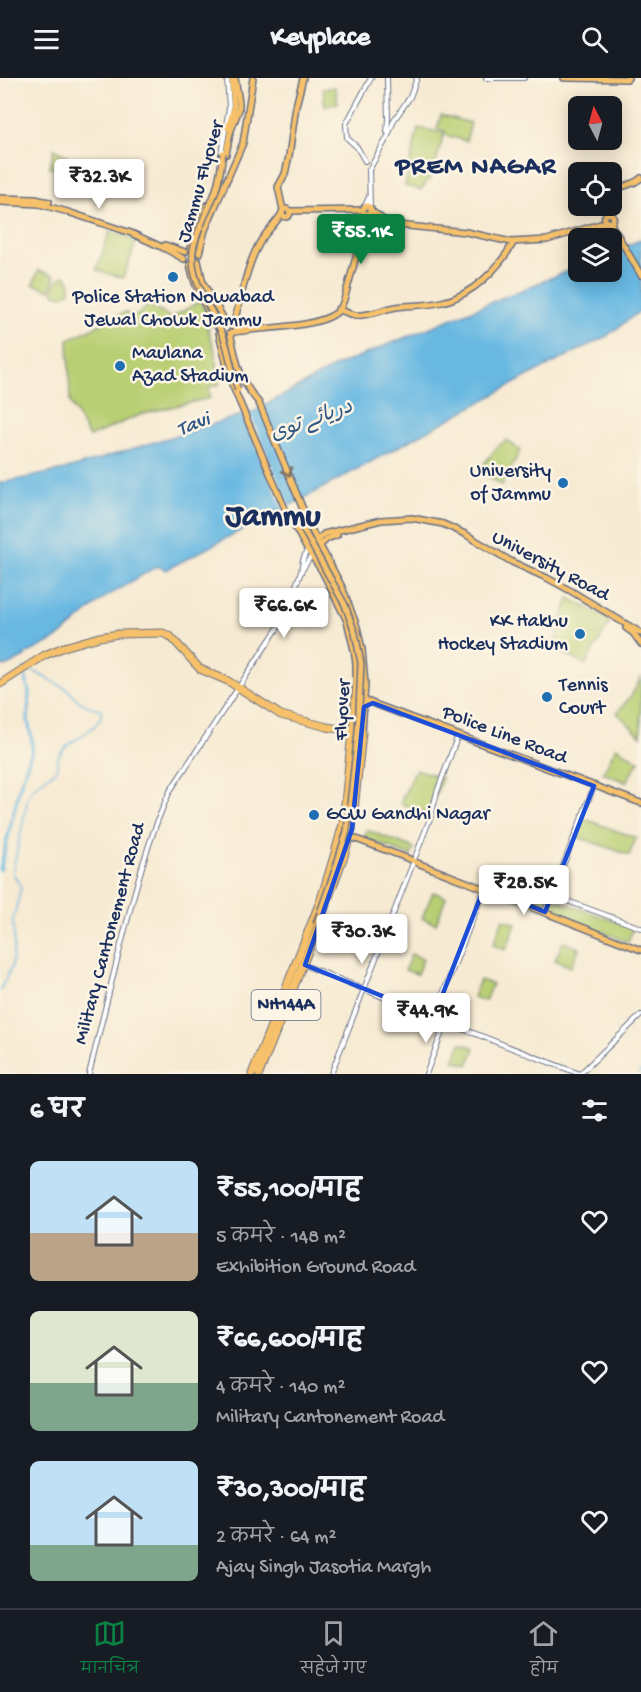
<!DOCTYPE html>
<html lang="hi">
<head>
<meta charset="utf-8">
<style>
	body { margin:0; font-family:"Gochi Hand","Playpen Sans Arabic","Playpen Sans Deva",sans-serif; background:#242831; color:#f1f3f6; height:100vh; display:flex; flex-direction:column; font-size:22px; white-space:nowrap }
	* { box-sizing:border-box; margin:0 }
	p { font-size:20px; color:#9ea1a6 }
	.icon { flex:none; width:33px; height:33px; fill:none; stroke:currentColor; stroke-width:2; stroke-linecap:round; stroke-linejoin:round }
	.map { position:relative; height:996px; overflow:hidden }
	.drawer { display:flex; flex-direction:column; background:#171b24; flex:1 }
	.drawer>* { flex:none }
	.needle { width:39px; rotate:354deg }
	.fabs { position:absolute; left:568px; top:18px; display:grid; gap:12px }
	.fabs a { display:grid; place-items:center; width:54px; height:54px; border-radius:9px; background:#171b24; box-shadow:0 3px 15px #0003; font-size:30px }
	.price { position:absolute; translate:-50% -51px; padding:0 14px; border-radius:6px; background:#fff; color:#222; font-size:20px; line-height:39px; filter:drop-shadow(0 2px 3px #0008) }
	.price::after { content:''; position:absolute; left:50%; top:36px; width:18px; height:14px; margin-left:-9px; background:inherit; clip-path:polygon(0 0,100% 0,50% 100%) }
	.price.active { background:#0b8043; color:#fff }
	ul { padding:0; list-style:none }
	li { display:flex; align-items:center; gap:18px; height:150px; padding:0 30px }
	li span { display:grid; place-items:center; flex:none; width:168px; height:120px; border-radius:9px; color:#555 }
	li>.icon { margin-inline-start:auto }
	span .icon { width:72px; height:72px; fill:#fffc; stroke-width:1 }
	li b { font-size:26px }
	h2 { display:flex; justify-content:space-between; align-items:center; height:72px; padding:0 30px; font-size:26px }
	header { display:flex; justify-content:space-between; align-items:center; height:78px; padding:0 30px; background:#171b24; font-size:27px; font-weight:700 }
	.tab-bar { display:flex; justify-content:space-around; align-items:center; height:84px; border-top:2px solid #363941; background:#171b24; font-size:16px; color:#9ea1a6 }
	.tab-bar a { display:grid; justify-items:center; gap:3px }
	.tab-bar .active { color:#0b8043 }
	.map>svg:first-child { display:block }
</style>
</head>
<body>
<header><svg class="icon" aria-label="menu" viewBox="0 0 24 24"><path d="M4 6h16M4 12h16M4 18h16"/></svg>Keyplace<svg class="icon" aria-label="search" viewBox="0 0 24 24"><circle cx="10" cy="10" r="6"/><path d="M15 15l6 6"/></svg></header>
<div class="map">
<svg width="641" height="996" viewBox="0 0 641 996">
	<rect width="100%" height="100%" fill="#fcf5e5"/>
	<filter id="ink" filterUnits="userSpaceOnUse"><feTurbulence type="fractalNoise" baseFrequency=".0167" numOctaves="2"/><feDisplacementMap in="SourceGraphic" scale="12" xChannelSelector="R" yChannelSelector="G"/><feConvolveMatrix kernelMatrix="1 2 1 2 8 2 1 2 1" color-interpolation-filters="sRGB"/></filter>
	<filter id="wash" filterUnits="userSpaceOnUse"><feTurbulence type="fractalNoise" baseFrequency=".008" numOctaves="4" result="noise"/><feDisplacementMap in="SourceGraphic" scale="24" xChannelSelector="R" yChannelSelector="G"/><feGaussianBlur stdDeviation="1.35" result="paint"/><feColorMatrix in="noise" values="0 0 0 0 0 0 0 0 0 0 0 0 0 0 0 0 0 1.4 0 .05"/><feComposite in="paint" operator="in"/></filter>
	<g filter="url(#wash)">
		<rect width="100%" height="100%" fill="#f7ead2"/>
		<!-- green -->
		<g fill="#b9cf73" stroke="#6a7f68" stroke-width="1.5">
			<path d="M335,9l3,16 -13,3 -2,-17z"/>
			<path d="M441,37l30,8 -5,18 -21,-6v-4l-8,-2z"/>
			<path d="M418,50l26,5 -11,41 -12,16 -16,-4z"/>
			<path d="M54,71l13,7 -4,12h-14z"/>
			<path d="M110,153l27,9 -14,38 -27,-8z"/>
			<path d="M39,192l16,6 -5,14 -17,-6z"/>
			<path d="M65,197l5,7v9l-7,5 -8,-2 -2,-3c0,-8 6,-12 12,-16z"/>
			<path d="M200,223l13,24 -6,2 9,26 3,32 -10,2 1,11 -68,16 -53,23 -19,-35 -2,-63 4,-1 53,-26c11,7 18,2 22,-8l24,14z"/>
			<path d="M507,362l13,11 -18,34 -17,-10 -2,-10 14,-18z"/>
			<path d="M569,520l42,23 -26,44 -32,-18z"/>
			<path d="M641,600v58l-24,-23 14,-17z"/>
			<path d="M616,669l23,14 -13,21 -23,-9z"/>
			<path d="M416,691l26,9 -14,36 -28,-11z"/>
			<path d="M582,740l54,20 -7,17 -54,-19z"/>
			<path d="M367,752l47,18 -3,8 -47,-18z"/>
			<path d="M492,797l56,21 -5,13 -56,-21z"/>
			<path d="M433,814l13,5 -10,27 -14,-6z"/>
			<path d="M551,820l82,30 -5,14 -81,-32z"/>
			<path d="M503,841l13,5 -10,26 -13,-5z"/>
			<path d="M563,864l16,6 -8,19 -16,-7z"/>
			<path d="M411,876l12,5 -6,15 -12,-4z"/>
			<path d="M480,902l12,4 -7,17 -12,-4z"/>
			<path d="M461,965l14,5 -7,17 -14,-5z"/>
		</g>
		<!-- water -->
		<path fill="#68b8e2" stroke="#4274a0" stroke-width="1.5" d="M641,161v71l-34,26 -79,40 -220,120 -57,29 -85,45 -9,-4 -53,32 -46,40 -34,17 1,2 -20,10 -3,-2 -2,1v-183l64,-13 191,-59 81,-45 239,-98 4,-2v6h33v-18z"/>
		<!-- pier -->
		<path fill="#f7ead2" d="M248,332l42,98 -6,3 -42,-99z"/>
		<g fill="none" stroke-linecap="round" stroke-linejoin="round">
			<!-- stream -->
			<g stroke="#68b8e2" stroke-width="1.5">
				<path d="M0,913l12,-25 2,-21 -1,-25 8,-32c-2,-7 -8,-10 -8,-18l15,-73 4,-8 24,-19c2,-5 0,-10 3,-14 9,-19 42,-23 43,-46l-14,-4 -9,-5 -12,-12 -32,-17 -8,-3"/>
				<path d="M639,996l2,-4"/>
			</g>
			<!-- canal -->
			<path stroke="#68b8e2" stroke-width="3" d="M0,792l20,-84 12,-36v-10l-4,-19 1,-28 -5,-24"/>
		</g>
	</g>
	<g filter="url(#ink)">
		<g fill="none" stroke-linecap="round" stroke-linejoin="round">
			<defs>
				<g id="minor">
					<path d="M486,0h38"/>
					<path d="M387,54l1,-13 -1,-41"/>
					<path d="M221,76l8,-46 -2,-30"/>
					<path d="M365,83l-8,-14 -10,-9 -1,-14 25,-46"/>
					<path d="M365,128l4,-9"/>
					<path d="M370,130l-1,-38 19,-34 6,-16 16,-23 7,-19"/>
					<path d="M301,494l2,-12 4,-10"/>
					<path d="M414,782l17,-44 6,-24 21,-57"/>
					<path d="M545,834l49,-126"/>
					<path d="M302,886c92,38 185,75 278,110"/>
					<path d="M441,920l3,9 -2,13"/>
					<path d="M427,936l3,-8 12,-10 49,-123 150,55"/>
					<path d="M89,996c13,-52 25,-104 39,-156 11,-44 23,-86 42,-127l113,-171 18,-48 10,-16"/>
					<path d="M331,996l82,-211"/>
					<path d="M426,996l20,-52"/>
					<path d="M580,996l61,-59"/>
				</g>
				<g id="major">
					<path d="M564,0l63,1 1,-1"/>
					<path d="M228,50l6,-20 -2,-27"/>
					<path d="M226,76l4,-21 9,-24v-7l-4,-24"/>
					<path d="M612,113c9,-6 21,-5 29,-13"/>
					<path d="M0,120l35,1 14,3"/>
					<path d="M0,124l39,2 29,8 63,21 35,16 18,10"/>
					<circle cx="367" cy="132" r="4"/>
					<circle cx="286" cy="135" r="4"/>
					<path d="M283,132l-5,-23 7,-13 4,-18 7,-50 7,-28"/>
					<path d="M370,132l14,10 14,5 68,7 45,10 36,-2 60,-18"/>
					<path d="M290,133l73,-1"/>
					<circle cx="609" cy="140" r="4.5"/>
					<path d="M610,144l31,53"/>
					<path d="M165,167l20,7"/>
					<path d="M190,170l4,-15 13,-28"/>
					<path d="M199,175l6,-23 38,-87 10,-65"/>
					<path d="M198,183l5,22 22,38"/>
					<path d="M190,186c3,18 10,33 19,49"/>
					<path d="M338,231c5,2 11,5 17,6 11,2 29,-6 41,-8 15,-2 31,-1 46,-5 31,-7 56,-33 72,-60"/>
					<path d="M232,247l2,-3c7,-24 13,-57 25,-78 6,-12 17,-20 23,-31"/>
					<path d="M232,248l14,1"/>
					<path d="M218,250l2,-6 5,-1 6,2 1,3"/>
					<path d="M219,255l12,49 55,129 21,38 15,22 25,50 7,29 2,14v17l-4,51"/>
					<path d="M315,464l9,-8 57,-14 31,-2 31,6 22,10 47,28 35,16 24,13 70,42"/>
					<path d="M318,469l9,-8 10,-4"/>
					<path d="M626,550l7,5 8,11"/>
					<path d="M361,621l280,104"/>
					<path d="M362,655l3,-49 -3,-35 -5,-22 -15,-40 -30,-56 -53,-128c-22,-26 -21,-39 -29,-70 25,-6 95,-4 110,-24 2,-3 3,-7 4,-9l24,-86"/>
					<path d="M348,758l64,24"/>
					<path d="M415,784l226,88"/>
				</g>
				<g id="highway">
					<path d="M0,606l45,-29 19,-8 35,-10 20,-3 44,-1 8,4 29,32 28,12 53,34 46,12 35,6 -10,96 -8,27 -25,68 -60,150"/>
					<path d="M252,996l69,-175 13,-43 9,-32 9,-92"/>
				</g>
			</defs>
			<!-- minor casing -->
			<use href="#minor" stroke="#687087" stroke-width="6"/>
			<!-- major casing -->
			<use href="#major" stroke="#687087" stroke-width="8"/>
			<!-- highway casing -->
			<use href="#highway" stroke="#687087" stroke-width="9"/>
			<!-- minor -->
			<use href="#minor" stroke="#fff" stroke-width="4"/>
			<!-- major -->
			<use href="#major" stroke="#f6c16b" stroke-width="5"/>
			<!-- highway -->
			<use href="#highway" stroke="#f6c16b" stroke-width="7"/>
			<defs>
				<g id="major-bridge">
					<path d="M223,75c-2,16 -4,31 -10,45 -7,17 -17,34 -20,52 -4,34 22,61 32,91 5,16 7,33 13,49"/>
					<path d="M301,435l1,14 43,78 10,28 6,30 -3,69 -11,99 -11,36 -20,57"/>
				</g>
			</defs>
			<!-- major-bridge casing -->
			<use href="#major-bridge" stroke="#687087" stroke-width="8" stroke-linecap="butt"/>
			<!-- major-bridge -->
			<use href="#major-bridge" stroke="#f6c16b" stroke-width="5"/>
		</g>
		<!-- one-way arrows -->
		<defs><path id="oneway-chevron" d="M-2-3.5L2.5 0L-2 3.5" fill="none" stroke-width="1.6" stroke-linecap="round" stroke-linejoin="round" transform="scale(1.5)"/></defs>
		<use stroke="#7e7164" href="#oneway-chevron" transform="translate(288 394) rotate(67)"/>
	</g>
	<!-- marked area -->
	<path fill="none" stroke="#1d4ed8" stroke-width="4.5" stroke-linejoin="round" d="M373,625l221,83 -49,126 -61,-24 -42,108 -15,18 -122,-49 47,-136 12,-122z"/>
	<!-- markers -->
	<g fill="#1f6fb2" stroke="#fcf5e5" stroke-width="2">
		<circle cx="173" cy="199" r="6"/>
		<circle cx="120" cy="288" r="6"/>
		<circle cx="563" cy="405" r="6"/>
		<circle cx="580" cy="556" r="6"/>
		<circle cx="547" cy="619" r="6"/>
		<circle cx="314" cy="737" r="6"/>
	</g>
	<g text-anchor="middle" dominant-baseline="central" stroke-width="5" stroke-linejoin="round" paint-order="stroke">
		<!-- shield labels -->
		<rect fill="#fcf5e5" stroke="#5e6a86" stroke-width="1.5" x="251.5" y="912" width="69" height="30" rx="4.5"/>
		<g font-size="18" font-weight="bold" fill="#1b2f5e">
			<text x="286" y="927">NH144A</text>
		</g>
		<!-- street labels -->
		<g font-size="20" fill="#1b2f5e" stroke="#fcf5e5">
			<text transform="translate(202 104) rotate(-74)">Jammu Flyover</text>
			<text transform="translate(550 489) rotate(28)">University Road</text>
			<text transform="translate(344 632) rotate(-87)">Flyover</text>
			<text transform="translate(504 658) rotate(21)">Police Line Road</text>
			<text transform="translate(111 856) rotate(-75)">Military Cantonement Road</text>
		</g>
		<!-- poi labels -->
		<g font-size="20" fill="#1b2f5e" stroke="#fcf5e5" text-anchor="start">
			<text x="173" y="220" text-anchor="middle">Police Station Nowabad<tspan x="173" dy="23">Jewal Chowk Jammu</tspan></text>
			<text x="132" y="276">Maulana<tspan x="132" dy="23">Azad Stadium</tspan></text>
			<text x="551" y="394" text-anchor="end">University<tspan x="551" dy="23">of Jammu</tspan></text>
			<text x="568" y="544" text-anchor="end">KK Hakhu<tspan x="568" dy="23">Hockey Stadium</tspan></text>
			<text x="559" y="608">Tennis<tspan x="559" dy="23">Court</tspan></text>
			<text x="326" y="737">GCW Gandhi Nagar</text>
		</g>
		<!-- water labels -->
		<g font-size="21" font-style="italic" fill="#325886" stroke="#fcf5e5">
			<text transform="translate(312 344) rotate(-20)">دریائے توی</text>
			<text transform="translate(194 348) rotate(-22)">Tavi</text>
		</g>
		<!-- district labels -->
		<g font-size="26" font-weight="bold" letter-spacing="1.5" fill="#1b2f5e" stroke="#fcf5e5">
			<text x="476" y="90">PREM NAGAR</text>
		</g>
		<!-- town labels -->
		<g font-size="32" font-weight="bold" fill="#1b2f5e" stroke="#fcf5e5">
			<text x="273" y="440">Jammu</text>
		</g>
	</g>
</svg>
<div class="fabs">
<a><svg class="needle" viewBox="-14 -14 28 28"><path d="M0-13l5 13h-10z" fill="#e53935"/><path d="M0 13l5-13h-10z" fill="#9ea1a6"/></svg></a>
<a><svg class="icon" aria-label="locate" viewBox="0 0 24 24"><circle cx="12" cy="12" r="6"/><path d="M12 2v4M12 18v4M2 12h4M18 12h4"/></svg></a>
<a><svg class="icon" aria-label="layers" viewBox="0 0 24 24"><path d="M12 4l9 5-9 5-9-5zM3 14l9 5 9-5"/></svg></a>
</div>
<b class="price" style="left:99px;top:132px">₹32.3K</b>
<b class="price active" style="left:361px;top:187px">₹55.1K</b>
<b class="price" style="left:284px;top:561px">₹66.6K</b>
<b class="price" style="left:524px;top:838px">₹28.5K</b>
<b class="price" style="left:362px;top:887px">₹30.3K</b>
<b class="price" style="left:426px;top:966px">₹44.9K</b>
</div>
<section class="drawer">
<h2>6 घर<svg class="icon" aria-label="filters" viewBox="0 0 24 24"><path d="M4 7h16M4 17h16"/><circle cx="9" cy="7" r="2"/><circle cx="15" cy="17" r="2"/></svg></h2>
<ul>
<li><span style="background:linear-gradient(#bfe0f5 60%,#b9a48a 0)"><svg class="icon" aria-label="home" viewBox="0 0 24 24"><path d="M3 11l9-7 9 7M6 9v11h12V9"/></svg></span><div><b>₹55,100/माह</b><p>5 कमरे · 148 m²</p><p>Exhibition Ground Road</p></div><svg class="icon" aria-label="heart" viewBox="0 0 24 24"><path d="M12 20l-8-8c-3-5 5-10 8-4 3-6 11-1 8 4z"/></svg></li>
<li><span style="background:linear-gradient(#dfe7d0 60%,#7fa58c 0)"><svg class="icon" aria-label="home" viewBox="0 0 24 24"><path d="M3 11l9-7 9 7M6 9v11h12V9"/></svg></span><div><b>₹66,600/माह</b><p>4 कमरे · 140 m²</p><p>Military Cantonement Road</p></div><svg class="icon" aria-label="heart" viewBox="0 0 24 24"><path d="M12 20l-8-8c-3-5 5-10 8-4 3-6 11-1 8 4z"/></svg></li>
<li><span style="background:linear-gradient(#bfe0f5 70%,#7fa58c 0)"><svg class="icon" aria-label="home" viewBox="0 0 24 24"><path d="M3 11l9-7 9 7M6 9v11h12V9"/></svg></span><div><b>₹30,300/माह</b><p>2 कमरे · 64 m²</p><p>Ajay Singh Jasotia Margh</p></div><svg class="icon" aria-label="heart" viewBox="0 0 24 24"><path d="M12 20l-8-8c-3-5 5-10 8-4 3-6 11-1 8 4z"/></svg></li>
</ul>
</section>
<nav class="tab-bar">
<a class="active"><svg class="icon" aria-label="map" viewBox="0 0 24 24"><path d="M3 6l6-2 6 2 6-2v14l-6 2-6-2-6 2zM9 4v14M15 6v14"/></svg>मानचित्र</a>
<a><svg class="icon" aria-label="saved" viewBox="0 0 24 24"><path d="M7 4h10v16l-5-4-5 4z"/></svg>सहेजे गए</a>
<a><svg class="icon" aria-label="home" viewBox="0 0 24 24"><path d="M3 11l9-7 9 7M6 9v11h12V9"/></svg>होम</a>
</nav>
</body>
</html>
